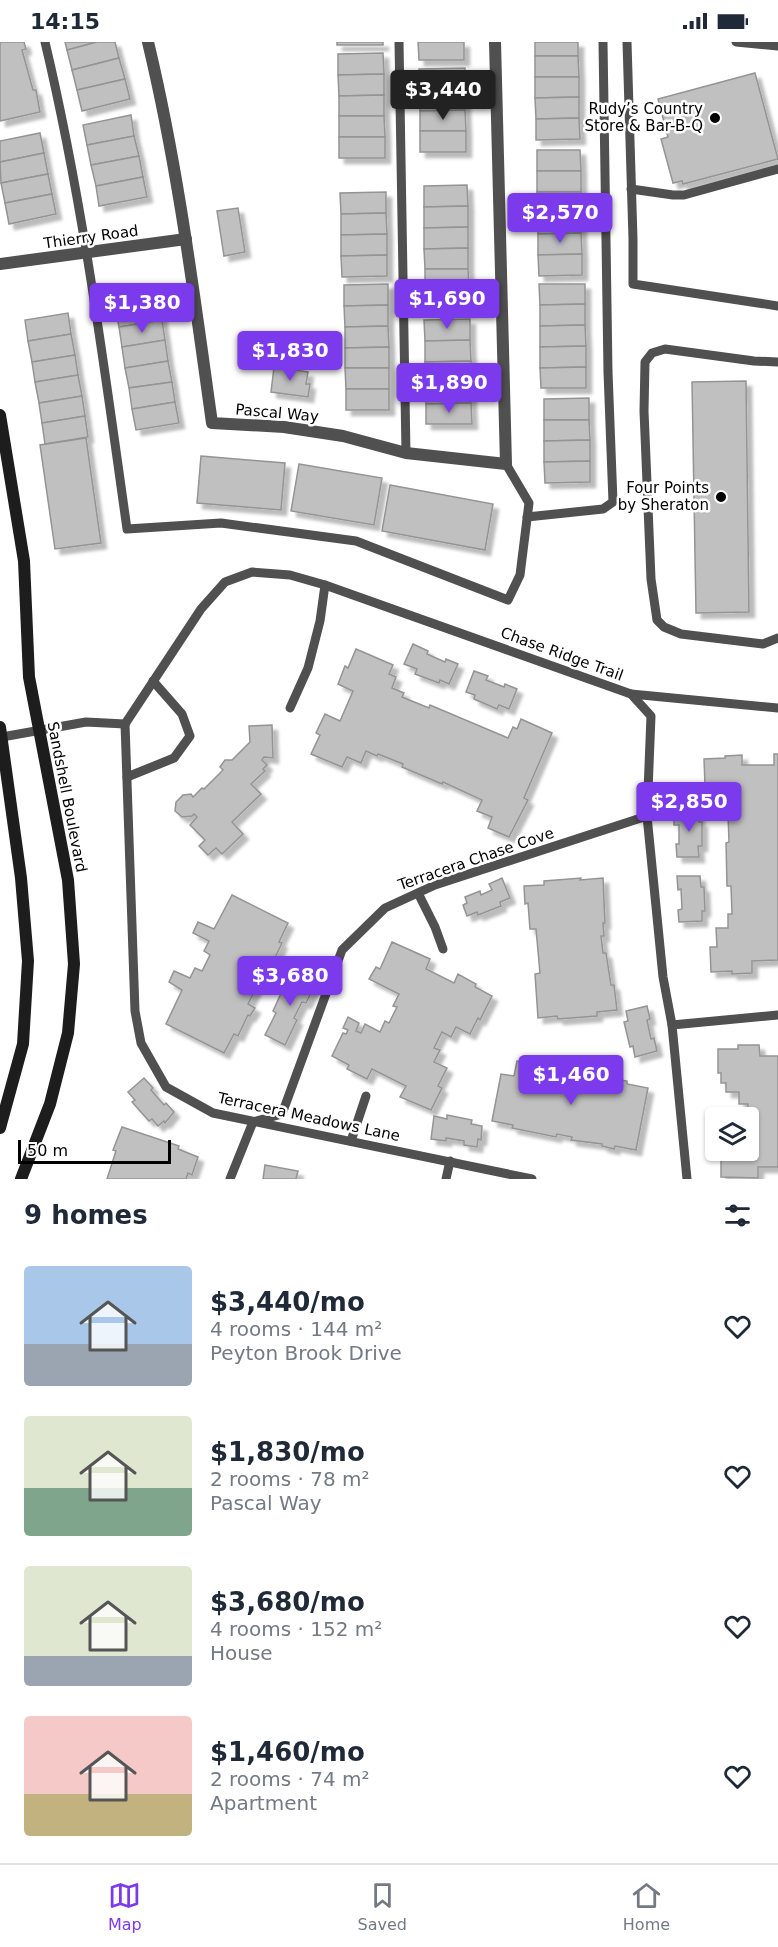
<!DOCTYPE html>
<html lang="en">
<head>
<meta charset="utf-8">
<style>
	body { margin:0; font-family:"DejaVu Sans",sans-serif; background:#f6f6f7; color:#1f2937; height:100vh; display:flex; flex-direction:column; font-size:22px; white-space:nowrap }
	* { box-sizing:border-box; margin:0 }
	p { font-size:20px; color:#747a83 }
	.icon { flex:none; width:33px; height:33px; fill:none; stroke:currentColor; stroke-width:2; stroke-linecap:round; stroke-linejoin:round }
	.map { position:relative; height:1137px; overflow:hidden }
	.drawer { display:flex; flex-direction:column; background:#fff; flex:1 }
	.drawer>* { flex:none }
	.controls { position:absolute; left:705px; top:1065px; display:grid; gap:12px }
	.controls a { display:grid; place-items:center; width:54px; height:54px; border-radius:6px; background:#fff; box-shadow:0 2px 4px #0004; font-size:30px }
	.scale { position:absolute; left:18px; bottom:15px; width:153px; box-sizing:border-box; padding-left:6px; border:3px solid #000; border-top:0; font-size:16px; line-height:21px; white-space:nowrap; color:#000; -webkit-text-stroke:4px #fff; paint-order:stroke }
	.price { position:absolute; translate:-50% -51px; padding:0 14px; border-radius:6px; background:#7c3aed; color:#fff; font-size:20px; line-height:39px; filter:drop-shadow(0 2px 3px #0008) }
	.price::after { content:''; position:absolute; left:50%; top:36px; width:18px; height:14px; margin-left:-9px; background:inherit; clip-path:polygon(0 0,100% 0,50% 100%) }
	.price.current { background:#222; color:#fff }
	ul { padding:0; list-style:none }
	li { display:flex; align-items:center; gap:18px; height:150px; padding:0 24px }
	li span { display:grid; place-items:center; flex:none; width:168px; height:120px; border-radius:6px; color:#555 }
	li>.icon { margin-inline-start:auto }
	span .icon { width:72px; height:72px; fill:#fffc; stroke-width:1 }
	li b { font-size:26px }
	h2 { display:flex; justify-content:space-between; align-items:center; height:72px; padding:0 24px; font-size:26px }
	.status { display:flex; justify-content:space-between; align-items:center; height:42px; padding:0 30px; background:#fff; direction:ltr }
	.status svg { height:16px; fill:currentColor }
	.dock { display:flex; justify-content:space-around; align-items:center; height:84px; border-top:2px solid #e0e1e3; background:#fff; font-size:16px; color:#747a83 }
	.dock a { display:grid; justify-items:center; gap:3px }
	.dock .current { color:#7c3aed }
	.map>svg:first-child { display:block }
</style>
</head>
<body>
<div class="status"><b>14:15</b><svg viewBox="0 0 49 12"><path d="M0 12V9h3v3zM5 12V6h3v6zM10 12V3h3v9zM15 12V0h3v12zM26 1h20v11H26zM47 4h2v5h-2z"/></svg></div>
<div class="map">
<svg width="778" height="1137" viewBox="0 0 778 1137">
	<defs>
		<filter id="shadow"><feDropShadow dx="5.5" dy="5.5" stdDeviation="1.5" flood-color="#0004"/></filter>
	</defs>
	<rect width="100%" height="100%" fill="#fff"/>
	<!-- building -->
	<g fill="#c0c0c0" stroke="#949494" stroke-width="1.5" filter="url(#shadow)">
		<path d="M0,0h24l2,7 -4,1 11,40h3l4,22 -40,9z"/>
		<path d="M65,0h32l-30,8z"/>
		<path d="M97,0h18l4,16 -47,12 -5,-20z"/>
		<rect x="337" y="0" width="46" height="3"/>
		<path d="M418,0h46v18h-45z"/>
		<rect x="535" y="0" width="43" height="14"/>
		<path d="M383,11l1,21 -46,1v-21z"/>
		<path d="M535,14h43l1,21h-44z"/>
		<path d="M119,16l6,21 -48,11 -5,-20z"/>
		<path d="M465,26v21l-45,1 -1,-21z"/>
		<path d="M755,31l23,86 -95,25 -1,-3 -9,2 -12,-44 7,-2 -10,-38z"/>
		<path d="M384,32v21l-45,1 -1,-21z"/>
		<path d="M535,35h44v20l-44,1z"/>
		<path d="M125,37l5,20 -48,12 -5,-21z"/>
		<path d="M465,47v21l-45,1v-21z"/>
		<path d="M384,53v21h-45v-20z"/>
		<path d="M579,55v21l-43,1 -1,-21z"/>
		<path d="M465,68l1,21h-46v-20z"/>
		<path d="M131,73l3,21 -47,9 -4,-20z"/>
		<path d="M339,74h45l1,21h-46z"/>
		<path d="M579,76l1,21 -44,1v-21z"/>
		<rect x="420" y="89" width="46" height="21"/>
		<path d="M40,91l4,20 -44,9v-21z"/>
		<path d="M134,94l5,20 -48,9 -4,-20z"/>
		<rect x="339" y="95" width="46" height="21"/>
		<path d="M537,108h43l1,21h-44z"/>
		<path d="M44,111l4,21 -47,9 -1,-21z"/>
		<path d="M139,114l4,21 -47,9 -5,-21z"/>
		<rect x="537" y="129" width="44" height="21"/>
		<path d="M48,132l4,20 -47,9 -4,-20z"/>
		<path d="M143,135l4,20 -48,9 -3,-20z"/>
		<path d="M467,143l1,21 -44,1v-21z"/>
		<path d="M386,150v21l-45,1 -1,-21z"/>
		<path d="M537,150h44v20l-43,1z"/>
		<path d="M52,152l4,20 -47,10 -4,-21z"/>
		<path d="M468,164v21l-44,1v-21z"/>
		<path d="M238,166l7,44 -21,4 -7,-45z"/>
		<path d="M581,170v21l-43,1v-21z"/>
		<path d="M386,171l1,21 -46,1v-21z"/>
		<path d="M468,185v21l-44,1v-21z"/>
		<path d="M581,191l1,21 -44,1v-21z"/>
		<path d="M387,192v21l-46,1v-21z"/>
		<path d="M468,206v21h-43l-1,-20z"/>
		<path d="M582,212v21l-43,1 -1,-21z"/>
		<path d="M387,213v21l-45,1 -1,-21z"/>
		<path d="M425,227h43l1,21h-44z"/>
		<path d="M388,242v21l-44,1v-21z"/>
		<path d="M539,242h46v20l-45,1z"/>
		<rect x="425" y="248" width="44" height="21"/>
		<path d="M158,257l4,21 -43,7 -4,-21z"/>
		<path d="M585,262v21l-45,1v-21z"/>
		<path d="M388,263v21l-43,1 -1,-21z"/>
		<path d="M68,271l3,21 -43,7 -3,-21z"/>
		<path d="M470,277v21l-45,1 -1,-21z"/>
		<path d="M162,278l3,20 -43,7 -3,-20z"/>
		<path d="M585,283l1,21 -46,1v-21z"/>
		<path d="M388,284l1,21 -44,1v-21z"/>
		<path d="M71,292l4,21 -43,7 -4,-21z"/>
		<path d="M165,298l3,21 -43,7 -3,-21z"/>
		<path d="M470,298l1,21 -46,1v-21z"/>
		<path d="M586,304v21l-46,1v-21z"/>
		<path d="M389,305v21h-44v-20z"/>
		<path d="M75,313l3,20 -43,7 -3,-20z"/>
		<path d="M168,319l4,21 -43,6 -4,-20z"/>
		<path d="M471,319v21h-46v-20z"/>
		<path d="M274,325l34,5 -2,12h4l-2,13 -37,-5z"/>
		<path d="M586,325v21h-45l-1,-20z"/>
		<path d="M345,326h44v21h-43z"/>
		<path d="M78,333l4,21 -43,7 -4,-21z"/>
		<path d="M746,339l3,231 -53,1 -4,-231z"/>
		<path d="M172,340l3,20 -43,7 -3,-21z"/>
		<path d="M425,340h46v21l-45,1z"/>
		<rect x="346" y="347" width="43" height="21"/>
		<path d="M82,354l3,20 -43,7 -3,-20z"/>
		<path d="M589,356v22h-45v-21z"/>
		<path d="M175,360l4,21 -43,7 -4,-21z"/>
		<path d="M471,361l1,21h-46v-20z"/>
		<path d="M85,374l3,21 -43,7 -3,-21z"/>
		<path d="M544,378h45l1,20 -46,1z"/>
		<path d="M86,396l15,105 -46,6 -15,-104z"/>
		<path d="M590,398v21l-46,1v-21z"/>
		<path d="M201,414l84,7 -4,47 -84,-7z"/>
		<path d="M590,419v21l-45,1 -1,-21z"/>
		<path d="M299,422l83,14 -8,47 -83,-14z"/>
		<path d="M390,443l103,19 -8,46 -103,-19z"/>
		<path d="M413,602l15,7 -1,3 18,8 1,-3 12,5 -9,20 -9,-4 -1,3 -24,-9 2,-5 -13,-5z"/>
		<path d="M356,607l37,16 -4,9 7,3 -4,11 12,5 -2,4 27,11 1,-3 78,33 5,-11 4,2 4,-10 31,14 -28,65 4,2 -19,37 -21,-9 4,-11 -15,-6 5,-11 -39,-18 -1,2 -40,-17 1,-3 -25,-10 -1,2 -11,-5 -5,12 -14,-6 -5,10 -31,-13 9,-19 -4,-2 9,-19 15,7 13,-30 -15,-7 7,-18 3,2z"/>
		<path d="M474,629l14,5 -2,4 18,7 1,-3 12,5 -8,20 -10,-4 -2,4 -23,-10 1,-4 -9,-3z"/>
		<path d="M272,683l1,33 -9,-1 -2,3 5,5 -4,4 2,2 -14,13 10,10 -29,28 11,12 -21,20 -6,-6 -8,7 -9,-9 6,-6 -15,-15 7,-8 -3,-3 -2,2 -10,1 -7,-6 1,-9 7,-7 8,-1 2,3 9,-9 2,1 19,-19 -3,-3 5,-7h7l18,-18 -1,-16z"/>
		<path d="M774,712h4v206l-26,1v12l-20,1v-3l-21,1 -1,-25h7l-1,-19h12v-14h4l-1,-28h-4l-1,-43 3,-1 -1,-28h-4l-1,-14h-12v-8h-4v-7h-2l-1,-26 21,-1v-2l17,-1v10h32z"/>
		<path d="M674,769h25v11h3v24h-4l1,11h-22l-1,-13h3v-19h-5z"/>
		<path d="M677,834h23l1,11h3l1,24h-3v10l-23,1 -1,-12 4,-1 -1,-20 -3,1z"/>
		<path d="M502,836l8,20 -10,4 1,4 -23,9 -1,-3 -10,4 -4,-11 4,-2 -2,-6 15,-6 1,4 11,-5 -3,-6z"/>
		<path d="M581,836l-1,2 23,-2 2,45h-2l1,13h-3l2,17h3l5,32h3l3,25 -20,2v4l-39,3 -1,-3 -19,2 -3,-44 5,-1 -4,-44h-6l-2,-26 -3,1 -1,-18 20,-1v-4z"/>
		<path d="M232,853l56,28 -9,19 3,1 -10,21 3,2 -3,6 -6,-3 -18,35 7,4 -5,8 -2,-1 -10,21 -4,-2 -10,19 -58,-29 16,-34 -13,-8 5,-11 16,7 5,-10 7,3 8,-16 -6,-4 5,-10 -16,-8 5,-11 16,7z"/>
		<path d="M392,900l38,17 -4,10 28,14 4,-9 18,10 -1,3 17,9 -12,24 -2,-2 -8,16 -14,-7 -5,10 -9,-5 -8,16 6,2 -6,12 13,6 -9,18 4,2 -11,22 -31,-13 6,-11 -34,-17 -5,10 -20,-10 2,-4 -17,-9 11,-23 3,1 2,-4 -5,-2 5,-11 11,6 -3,8 5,2 4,-9 15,8 5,-11 4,2 8,-16 -4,-1 6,-12 -30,-15 7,-12 4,2z"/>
		<path d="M297,929l20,10 -11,22 -4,-1 -8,16 3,2 -12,25 -20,-10 11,-22 -3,-2 10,-22 4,2z"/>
		<path d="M647,964l3,13 -3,1 4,19 3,-1 3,13 -22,6 -2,-11 -3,1 -6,-25 4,-1 -2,-10z"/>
		<path d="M738,1003h21l1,11h18v111h-20v11l-37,-1v-24h3v-3h24v-46h-9v-12h-13v-9h-5v-10h-3v-24h20z"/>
		<path d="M517,1019l66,14 1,-2 43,8v3l21,4 -12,62 -21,-4 -1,3 -12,-3v-2l-31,-4 1,-3 -15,-3 -1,3 -44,-9 1,-3 -21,-4 9,-47 13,2z"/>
		<path d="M144,1036l9,10 -2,2 13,15 2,-2 8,9 -9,11 -1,-2 -6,5 -6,-7 -3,2 -17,-19 3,-2 -7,-8z"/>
		<path d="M447,1073l25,5 -1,4 11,2 -1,14 -3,-1 -1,8 -13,-2v-4l-18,-3v3l-15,-2 3,-23 13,3z"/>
		<path d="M122,1085l57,19 -1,3 20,8 -6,18 -4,-2 -2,6h-79l9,-28 -3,-1z"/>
		<path d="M265,1123l33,6 -2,8h-33z"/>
	</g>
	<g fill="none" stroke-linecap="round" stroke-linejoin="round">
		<!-- lane -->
		<g stroke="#505050" stroke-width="9">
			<path d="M45,0c38,160 59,324 82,487l94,-6 135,18 152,59 12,-25 9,-72 -23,-39"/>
			<path d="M399,0l7,411"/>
			<path d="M627,0l6,197v45l145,22"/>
			<path d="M736,0l42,4"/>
			<path d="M631,147l42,6h11l94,-26"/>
			<path d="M778,320l-24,-1 -89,-12 -13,4 -7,9 -1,49 7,168 6,41 7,7 17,7 82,10 15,-6"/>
			<path d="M527,475l76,-8 10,-7 -5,-130 -5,-330"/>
			<path d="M631,652l147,14"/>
			<path d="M290,666l18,-40 12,-47 5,-36"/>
			<path d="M125,682l10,287 6,32 25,44 47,26 319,66"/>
			<path d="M2,695l84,-15 39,2 76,-115 24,-27 27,-10 38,3 35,10 306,109 20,22 -4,100 16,161 9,48 15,154"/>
			<path d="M127,735l47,-19 16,-22 -8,-22 -29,-33"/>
			<path d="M418,851l17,34 8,22"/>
			<path d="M672,983l106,-10"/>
			<path d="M351,1099l15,-45"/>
			<path d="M230,1137l23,-57 29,-8 60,-164 43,-42 50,-23 212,-69"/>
			<path d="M446,1137l4,-18"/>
		</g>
		<!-- street -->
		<g stroke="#505050" stroke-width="12">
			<path d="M148,0c30,125 46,253 64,381l72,4 59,9 63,17 100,11 -11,-422"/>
			<path d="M0,222l186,-25"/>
		</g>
		<!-- secondary -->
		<g stroke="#1d1d1d" stroke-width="12">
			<path d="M0,373l24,146 5,116 39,203 6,84 -6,69 -18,71 -29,75"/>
			<path d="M0,685l21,151 7,83 -5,83 -23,84"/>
		</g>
	</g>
	<!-- markers -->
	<g fill="#000" stroke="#fff" stroke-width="2">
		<circle cx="715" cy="76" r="6"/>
		<circle cx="721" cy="455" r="6"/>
	</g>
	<g text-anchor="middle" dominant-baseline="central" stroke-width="5" stroke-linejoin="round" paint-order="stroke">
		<!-- poi labels -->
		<g font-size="15" fill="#000" stroke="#fff" text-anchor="end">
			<text x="703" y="67">Rudy’s Country<tspan x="703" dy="17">Store &amp; Bar-B-Q</tspan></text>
			<text x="709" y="446">Four Points<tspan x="709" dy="17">by Sheraton</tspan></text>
		</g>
		<!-- street labels -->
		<g font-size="15" fill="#000" stroke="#fff">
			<text transform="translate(91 195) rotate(-8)">Thierry Road</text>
			<text transform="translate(277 371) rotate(5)">Pascal Way</text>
			<text transform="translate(562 612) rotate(20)">Chase Ridge Trail</text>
			<text transform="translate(67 755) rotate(79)">Sandshell Boulevard</text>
			<text transform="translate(476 817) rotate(-19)">Terracera Chase Cove</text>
			<text transform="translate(309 1075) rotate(12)">Terracera Meadows Lane</text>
		</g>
	</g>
</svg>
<div class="controls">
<a><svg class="icon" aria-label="layers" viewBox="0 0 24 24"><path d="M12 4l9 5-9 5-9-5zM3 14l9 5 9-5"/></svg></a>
</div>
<div class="scale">50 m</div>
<b class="price current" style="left:443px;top:79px">$3,440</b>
<b class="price" style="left:560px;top:202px">$2,570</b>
<b class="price" style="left:447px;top:288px">$1,690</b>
<b class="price" style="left:142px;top:292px">$1,380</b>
<b class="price" style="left:290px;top:340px">$1,830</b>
<b class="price" style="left:449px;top:372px">$1,890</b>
<b class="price" style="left:689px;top:791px">$2,850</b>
<b class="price" style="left:290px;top:965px">$3,680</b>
<b class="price" style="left:571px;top:1064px">$1,460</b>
</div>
<section class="drawer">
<h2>9 homes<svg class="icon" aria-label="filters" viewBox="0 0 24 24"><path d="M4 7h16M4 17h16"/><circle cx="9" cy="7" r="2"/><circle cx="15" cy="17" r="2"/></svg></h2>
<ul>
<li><span style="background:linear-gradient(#a9c7e8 65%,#9aa5b1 0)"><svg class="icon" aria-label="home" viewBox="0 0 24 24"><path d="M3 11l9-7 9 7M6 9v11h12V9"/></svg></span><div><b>$3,440/mo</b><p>4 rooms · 144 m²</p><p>Peyton Brook Drive</p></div><svg class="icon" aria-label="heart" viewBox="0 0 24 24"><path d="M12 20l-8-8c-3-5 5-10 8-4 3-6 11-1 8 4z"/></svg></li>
<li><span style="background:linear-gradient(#dfe7d0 60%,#7fa58c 0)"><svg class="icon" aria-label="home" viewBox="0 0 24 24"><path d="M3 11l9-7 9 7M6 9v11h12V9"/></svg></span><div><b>$1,830/mo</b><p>2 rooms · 78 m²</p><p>Pascal Way</p></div><svg class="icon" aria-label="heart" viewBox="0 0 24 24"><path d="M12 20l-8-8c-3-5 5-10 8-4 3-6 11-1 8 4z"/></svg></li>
<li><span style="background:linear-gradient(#dfe7d0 75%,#9aa5b1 0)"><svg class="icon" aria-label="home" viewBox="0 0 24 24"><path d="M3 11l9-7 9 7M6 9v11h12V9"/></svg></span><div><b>$3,680/mo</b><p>4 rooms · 152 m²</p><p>House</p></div><svg class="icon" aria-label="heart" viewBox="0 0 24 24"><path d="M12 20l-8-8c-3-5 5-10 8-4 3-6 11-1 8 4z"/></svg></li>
<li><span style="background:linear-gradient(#f6c9c9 65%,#c2b280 0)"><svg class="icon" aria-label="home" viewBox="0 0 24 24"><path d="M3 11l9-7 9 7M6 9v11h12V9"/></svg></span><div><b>$1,460/mo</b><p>2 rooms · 74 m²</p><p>Apartment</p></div><svg class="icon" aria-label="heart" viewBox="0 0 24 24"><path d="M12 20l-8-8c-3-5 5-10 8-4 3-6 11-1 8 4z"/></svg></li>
</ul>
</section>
<nav class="dock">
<a class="current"><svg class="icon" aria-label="map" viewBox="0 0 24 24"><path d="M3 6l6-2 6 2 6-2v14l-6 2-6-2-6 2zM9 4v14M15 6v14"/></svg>Map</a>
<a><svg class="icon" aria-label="saved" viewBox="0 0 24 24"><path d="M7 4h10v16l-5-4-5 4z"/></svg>Saved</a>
<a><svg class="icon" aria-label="home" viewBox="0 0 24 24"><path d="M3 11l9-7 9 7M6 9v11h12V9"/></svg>Home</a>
</nav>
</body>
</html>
